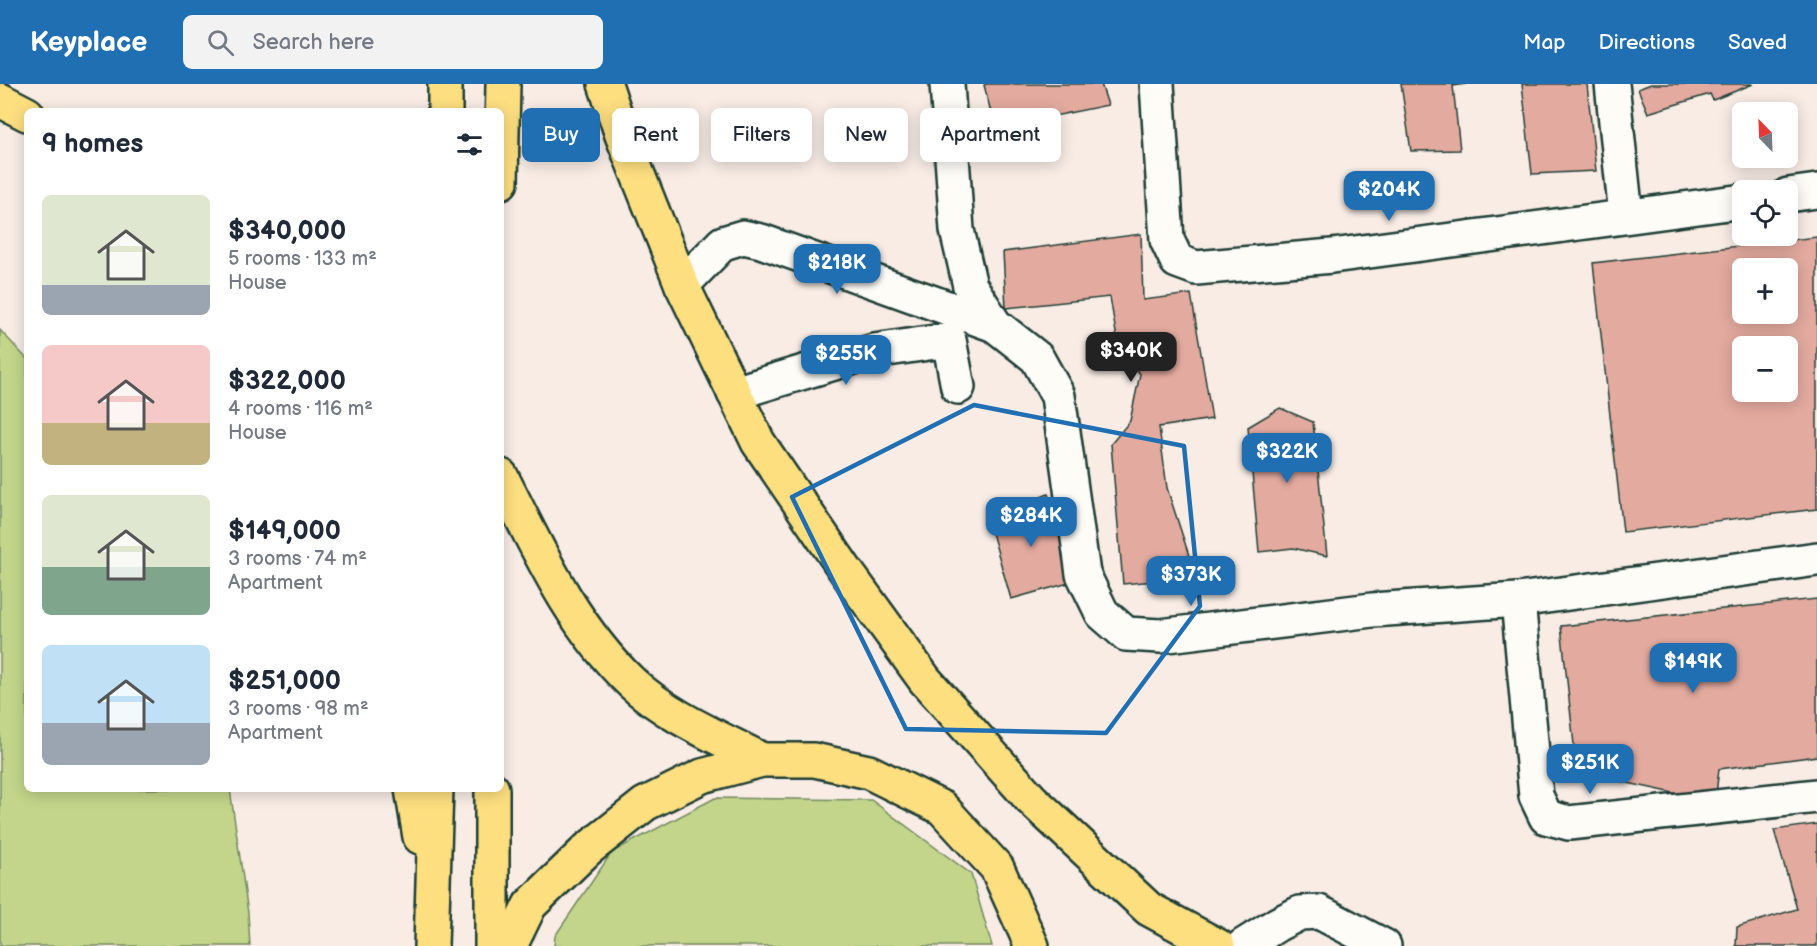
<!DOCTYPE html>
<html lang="en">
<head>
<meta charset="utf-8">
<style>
	body { margin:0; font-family:"Balsamiq Sans",sans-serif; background:#f2f2f3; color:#1f2937; height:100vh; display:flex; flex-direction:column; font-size:22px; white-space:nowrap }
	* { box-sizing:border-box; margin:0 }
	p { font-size:20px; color:#747a83 }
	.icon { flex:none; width:33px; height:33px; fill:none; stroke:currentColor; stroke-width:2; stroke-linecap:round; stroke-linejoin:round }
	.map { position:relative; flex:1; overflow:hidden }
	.details { position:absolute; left:24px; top:24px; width:480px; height:684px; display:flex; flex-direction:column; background:#fff; border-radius:9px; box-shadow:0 3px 15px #0003 }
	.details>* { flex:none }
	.top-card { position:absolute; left:522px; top:24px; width:570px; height:54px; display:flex; gap:12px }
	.needle { width:39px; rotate:337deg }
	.controls { position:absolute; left:1732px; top:18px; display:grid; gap:12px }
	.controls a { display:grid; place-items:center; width:66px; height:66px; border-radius:9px; background:#fff; box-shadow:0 3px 15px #0003; font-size:30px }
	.price { position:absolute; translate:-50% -51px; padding:0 14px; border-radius:12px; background:#1f6fb2; color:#fff; font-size:20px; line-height:39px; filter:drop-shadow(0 2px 3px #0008) }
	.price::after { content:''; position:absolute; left:50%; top:36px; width:18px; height:14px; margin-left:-9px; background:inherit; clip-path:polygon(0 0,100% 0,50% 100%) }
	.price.on { background:#222; color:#fff }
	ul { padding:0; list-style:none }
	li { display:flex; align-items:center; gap:18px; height:150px; padding:0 18px }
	li span { display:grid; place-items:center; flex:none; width:168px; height:120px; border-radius:9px; color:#555 }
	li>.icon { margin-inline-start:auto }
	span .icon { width:72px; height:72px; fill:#fffc; stroke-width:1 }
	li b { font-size:26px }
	h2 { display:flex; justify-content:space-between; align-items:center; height:72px; padding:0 18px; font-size:26px }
	.chip { padding:0 21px; border-radius:9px; background:#fff; box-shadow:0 3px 15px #0003; font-size:21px; line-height:54px }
	.chip.on { background:#1f6fb2; color:#fff }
	header { display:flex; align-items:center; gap:36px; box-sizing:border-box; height:84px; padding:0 30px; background:#1f6fb2; color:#fff }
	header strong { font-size:28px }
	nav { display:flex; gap:33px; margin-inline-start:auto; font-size:21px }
	.search { width:420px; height:54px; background:#f2f2f3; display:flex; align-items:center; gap:15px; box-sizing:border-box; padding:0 21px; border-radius:9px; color:#747a83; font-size:22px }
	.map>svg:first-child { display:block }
</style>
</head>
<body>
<header>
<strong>Keyplace</strong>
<div class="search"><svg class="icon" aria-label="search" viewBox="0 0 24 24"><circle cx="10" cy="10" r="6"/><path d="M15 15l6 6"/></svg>Search here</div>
<nav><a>Map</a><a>Directions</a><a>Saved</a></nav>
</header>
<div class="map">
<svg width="1817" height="862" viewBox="0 0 1817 862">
	<rect width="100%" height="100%" fill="#f8ece5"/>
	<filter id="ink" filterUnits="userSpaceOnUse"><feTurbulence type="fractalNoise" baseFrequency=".0167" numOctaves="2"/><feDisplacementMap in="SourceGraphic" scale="12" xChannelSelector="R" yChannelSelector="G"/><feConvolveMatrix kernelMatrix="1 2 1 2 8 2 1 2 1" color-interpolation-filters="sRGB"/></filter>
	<g filter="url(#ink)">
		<!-- green -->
		<g fill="#c3d58a" stroke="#71895f" stroke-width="1.5">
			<path d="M0,246l27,29v430h203l18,124 2,33h-250z"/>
			<path d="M715,714l156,2 100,74 21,72h-438l1,-10 57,-84z"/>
		</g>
		<!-- building -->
		<g fill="#e3aa9f" stroke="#1f3d34" stroke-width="1.5" fill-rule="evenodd">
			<path d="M987,0h114l7,21 -113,23 -11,-43z"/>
			<path d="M1401,0h65l-13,2 7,64 -49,1z"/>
			<path d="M1522,0h65l9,87 -64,3z"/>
			<path d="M1651,0h102l-40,16 -3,-6 -62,19 -10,-24z"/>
			<path d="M1141,150l2,66 48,-6 21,125 -53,8 8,61 29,89 -73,7 -12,-140 19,-23 10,-47 -22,-29 -8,-48 -104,11 -3,-56z"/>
			<path d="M1817,153v272l-194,23 -30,-269zM1743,184h45v46h-45zM1743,262h45v46h-45z"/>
			<path d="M1280,324l33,14 14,134 -34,-8 -34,4 -11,-125z"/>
			<path d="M1048,410l28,87 -65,18 -23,-80z"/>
			<path d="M1817,515v157l-98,13 -4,33 -138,-30 -16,-146z"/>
			<path d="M1817,740v122h-81l1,-19 60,-18 -23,-79z"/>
		</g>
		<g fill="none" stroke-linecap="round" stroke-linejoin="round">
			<defs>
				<g id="minor">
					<path d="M947,0l10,146 13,56 25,39 42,33 21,38 25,178 19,39 24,21 34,2 212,-26 146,-10 299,-41"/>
					<path d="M1157,0l10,156 10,21 19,7 136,-12 411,-55"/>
					<path d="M1612,0l14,132"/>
					<path d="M1788,111l29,-4"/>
					<path d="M682,201l41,-42 20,-6 18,4 234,84"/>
					<path d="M734,309l140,-42 75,-11 9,47"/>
					<path d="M1518,516l18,196 10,21 23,6 248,-27"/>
					<path d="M1243,862l35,-22 22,-11 19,-1 65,34"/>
				</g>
				<g id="highway">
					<path d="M605,0l17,51 60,150 76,157 88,129 79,109 106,119 118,110 69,37"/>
					<path d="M0,16l27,14"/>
					<path d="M445,27v-27"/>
					<path d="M501,98l2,-98"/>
					<path d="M501,392c37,73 70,149 131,207 37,34 86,54 130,77"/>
					<path d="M412,705l8,48"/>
					<path d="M431,862l5,-157"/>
					<path d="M492,862v-157"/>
					<path d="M510,862l20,-41 58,-56 57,-45 57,-28 60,-16h52l55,12 73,36 55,60 35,78"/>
				</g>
			</defs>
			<!-- minor casing -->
			<use href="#minor" stroke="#1f3d34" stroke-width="38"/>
			<!-- highway casing -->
			<use href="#highway" stroke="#1f3d34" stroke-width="38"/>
			<!-- minor -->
			<use href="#minor" stroke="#fdfcf7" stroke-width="33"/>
			<!-- highway -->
			<use href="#highway" stroke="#fddf80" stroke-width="33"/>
		</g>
	</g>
	<!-- marked area -->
	<path fill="none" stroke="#1f6fb2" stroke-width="4.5" stroke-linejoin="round" d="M974,321l210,41 16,160 -94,127 -200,-4 -114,-232z"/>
</svg>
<div class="controls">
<a><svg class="needle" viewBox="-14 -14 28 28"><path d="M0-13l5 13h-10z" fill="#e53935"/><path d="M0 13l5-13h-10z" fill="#747a83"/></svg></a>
<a><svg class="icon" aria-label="locate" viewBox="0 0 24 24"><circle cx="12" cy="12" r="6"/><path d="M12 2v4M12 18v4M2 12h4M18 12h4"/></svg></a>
<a>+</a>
<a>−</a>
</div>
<b class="price" style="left:1389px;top:138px">$204K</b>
<b class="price" style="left:837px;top:211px">$218K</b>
<b class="price on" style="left:1131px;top:299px">$340K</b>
<b class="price" style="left:846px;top:302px">$255K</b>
<b class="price" style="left:1287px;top:400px">$322K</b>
<b class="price" style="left:1031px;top:464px">$284K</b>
<b class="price" style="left:1191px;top:523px">$373K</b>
<b class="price" style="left:1693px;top:610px">$149K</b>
<b class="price" style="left:1590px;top:711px">$251K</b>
<div class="top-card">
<a class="chip on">Buy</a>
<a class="chip">Rent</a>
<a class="chip">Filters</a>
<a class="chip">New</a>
<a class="chip">Apartment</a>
</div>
<section class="details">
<h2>9 homes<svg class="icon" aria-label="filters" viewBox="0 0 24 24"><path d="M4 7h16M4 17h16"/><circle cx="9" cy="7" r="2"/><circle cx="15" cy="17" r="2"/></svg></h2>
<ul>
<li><span style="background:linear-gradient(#dfe7d0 75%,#9aa5b1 0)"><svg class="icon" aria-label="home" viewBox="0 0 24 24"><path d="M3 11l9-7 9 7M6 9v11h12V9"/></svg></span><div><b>$340,000</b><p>5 rooms · 133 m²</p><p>House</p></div></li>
<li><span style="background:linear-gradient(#f6c9c9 65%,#c2b280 0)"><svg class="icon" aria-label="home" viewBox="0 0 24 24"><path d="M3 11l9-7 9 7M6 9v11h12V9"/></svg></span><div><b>$322,000</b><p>4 rooms · 116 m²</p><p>House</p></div></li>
<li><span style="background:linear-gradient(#dfe7d0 60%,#7fa58c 0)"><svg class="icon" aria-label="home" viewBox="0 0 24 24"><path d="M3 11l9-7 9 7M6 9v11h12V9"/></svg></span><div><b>$149,000</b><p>3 rooms · 74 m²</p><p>Apartment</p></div></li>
<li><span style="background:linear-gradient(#bfe0f5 65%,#9aa5b1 0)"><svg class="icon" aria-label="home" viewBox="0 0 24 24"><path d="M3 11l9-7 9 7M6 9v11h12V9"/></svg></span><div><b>$251,000</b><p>3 rooms · 98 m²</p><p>Apartment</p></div></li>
</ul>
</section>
</div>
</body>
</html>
